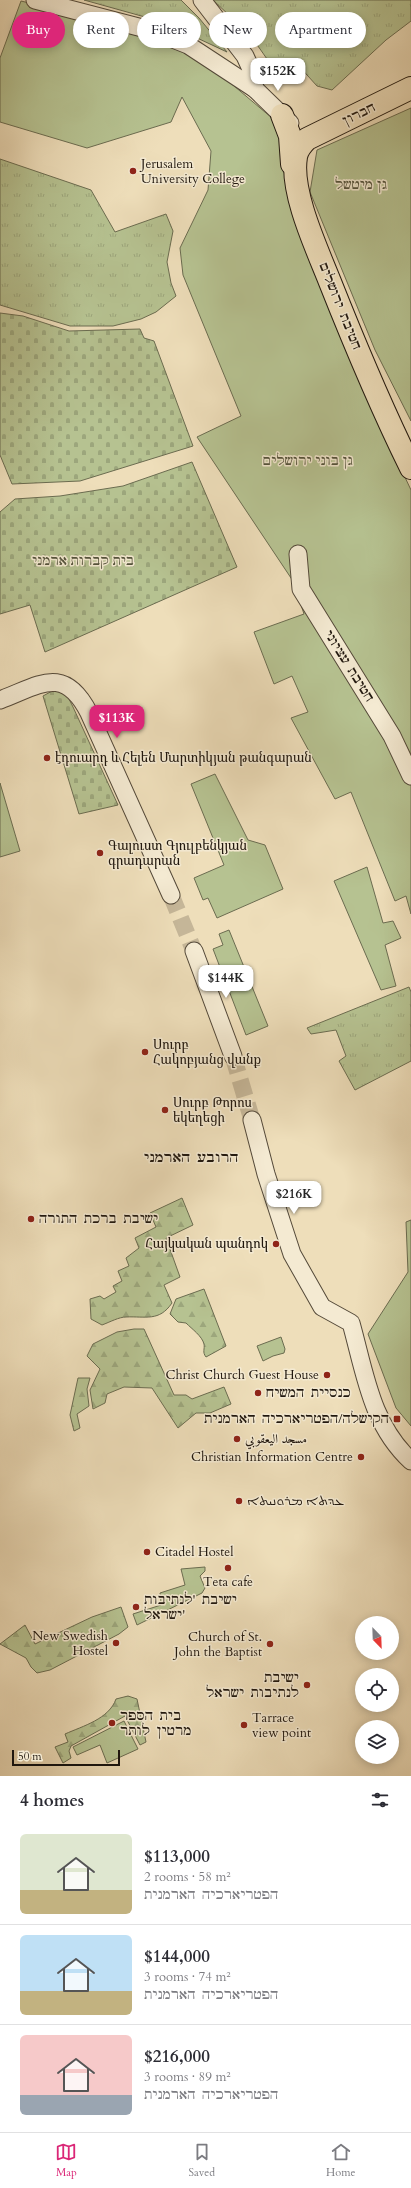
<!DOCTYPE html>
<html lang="en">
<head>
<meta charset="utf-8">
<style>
	body { margin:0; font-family:Cardo,Amiri,"Noto Serif Armenian","Frank Ruhl Libre","Noto Sans Syriac",serif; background:#f7f7f7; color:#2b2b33; height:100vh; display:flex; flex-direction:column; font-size:15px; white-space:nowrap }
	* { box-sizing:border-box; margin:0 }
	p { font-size:13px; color:#7c7c81 }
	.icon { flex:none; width:22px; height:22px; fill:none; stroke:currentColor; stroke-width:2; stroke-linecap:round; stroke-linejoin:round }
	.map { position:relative; height:1776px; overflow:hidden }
	.drawer { display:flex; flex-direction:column; background:#fff; flex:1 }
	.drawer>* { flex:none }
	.hud { position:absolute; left:12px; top:12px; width:387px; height:36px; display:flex; gap:8px }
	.needle { width:26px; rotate:157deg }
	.tools { position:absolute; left:355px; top:1616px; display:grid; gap:8px }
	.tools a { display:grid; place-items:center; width:44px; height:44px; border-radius:50%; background:#fff; box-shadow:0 2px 10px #0003; font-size:20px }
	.scale { position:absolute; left:12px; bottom:10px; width:108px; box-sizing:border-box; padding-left:4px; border:2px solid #20170e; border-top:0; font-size:11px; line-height:14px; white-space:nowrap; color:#20170e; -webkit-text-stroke:3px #f4ead2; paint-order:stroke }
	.price { position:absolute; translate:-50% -34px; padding:0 9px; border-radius:8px; background:#fff; color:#222; font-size:13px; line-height:26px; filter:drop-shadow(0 1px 2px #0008) }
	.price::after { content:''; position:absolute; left:50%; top:24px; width:12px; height:9px; margin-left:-6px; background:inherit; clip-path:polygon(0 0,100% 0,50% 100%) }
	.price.current { background:#db2777; color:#fff }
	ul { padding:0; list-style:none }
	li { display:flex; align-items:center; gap:12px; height:100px; padding:0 20px }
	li+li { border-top:1px solid #e1e1e2 }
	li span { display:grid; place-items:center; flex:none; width:112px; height:80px; border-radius:6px; color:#555 }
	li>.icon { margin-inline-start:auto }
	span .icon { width:48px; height:48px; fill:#fffc; stroke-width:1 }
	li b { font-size:17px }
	h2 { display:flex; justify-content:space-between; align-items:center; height:48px; padding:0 20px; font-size:17px }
	.pill { padding:0 14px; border-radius:18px; background:#fff; box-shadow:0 2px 10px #0003; font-size:14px; line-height:36px }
	.pill.current { background:#db2777; color:#fff }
	.dock { display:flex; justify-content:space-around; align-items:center; height:56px; border-top:1px solid #e1e1e2; background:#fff; font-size:11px; color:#7c7c81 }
	.dock a { display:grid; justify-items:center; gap:2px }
	.dock .current { color:#db2777 }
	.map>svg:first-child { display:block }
</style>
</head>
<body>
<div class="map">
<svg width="411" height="1776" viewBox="0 0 411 1776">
	<defs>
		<pattern id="grass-tufts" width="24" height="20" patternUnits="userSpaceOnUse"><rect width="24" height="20" fill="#b6c291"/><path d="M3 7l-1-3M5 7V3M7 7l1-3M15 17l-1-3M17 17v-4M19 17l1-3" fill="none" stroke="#9ca67c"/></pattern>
		<pattern id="forest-firs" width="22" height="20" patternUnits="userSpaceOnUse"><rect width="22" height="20" fill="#b6c291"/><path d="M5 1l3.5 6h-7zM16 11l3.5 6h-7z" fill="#9ca67c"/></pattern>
		<pattern id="cemetery-stones" width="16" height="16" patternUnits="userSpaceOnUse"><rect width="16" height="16" fill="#b6c291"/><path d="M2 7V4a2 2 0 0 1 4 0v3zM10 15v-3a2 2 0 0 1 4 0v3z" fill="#9ca67c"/></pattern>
	</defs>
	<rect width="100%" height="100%" fill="#eedeba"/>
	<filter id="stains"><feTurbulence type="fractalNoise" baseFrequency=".005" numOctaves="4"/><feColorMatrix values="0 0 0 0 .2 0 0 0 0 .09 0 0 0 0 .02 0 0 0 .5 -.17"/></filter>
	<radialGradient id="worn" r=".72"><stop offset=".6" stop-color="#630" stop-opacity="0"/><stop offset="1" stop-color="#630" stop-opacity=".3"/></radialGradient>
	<!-- grass -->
	<g fill="url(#grass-tufts)" stroke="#6b6c50">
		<path d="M84,0h97l18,18 28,34 -64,-30z"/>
		<path d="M213,0h198v21l-25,19 -54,50 -15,-4 -19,-21 -31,-6 -16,-23z"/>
		<path d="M0,159l91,31 24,42 51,-18 7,17 -6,31 4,21 5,13 -20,16 -15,7 -28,7h-43l-70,-21z"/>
		<path d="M409,987l2,5v69l-56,29 -16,-29 7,-5 -10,-26 -25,4 -4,-6z"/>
	</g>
	<!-- forest -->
	<g fill="url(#forest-firs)" stroke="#6b6c50">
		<path d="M182,1198l11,27 -27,13 14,39 -16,8 8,18c-13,19 -26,13 -46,14 -7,0 -16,5 -24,8l-11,-6 -1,-20 10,-3 4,3 12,-7 -3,-6 9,-5 -4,-10 11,-5 -3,-8 13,-10 -4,-10 21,-11 -6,-14z"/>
		<path d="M204,1289l22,57 -20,11c-4,-5 -1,-8 -2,-13 -2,-8 -12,-15 -18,-21l-8,-1 -8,-8 6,-15z"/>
		<path d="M134,1329h10l30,66h12l6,4 32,-12 7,17 -21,9h-14l-18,15 -26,-40 -28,-1 -17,7 -2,9 -12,6 -3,-19 10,-21 -13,-13 6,-12 24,-12z"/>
		<path d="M78,1378h12l-3,11 2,17 -12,8 3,14 -6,3 -4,-16z"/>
		<path d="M121,1607l7,20 -9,7 -69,36 -13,3 -6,-6 -5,-9 -26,-14 25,-19 10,19 57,-27z"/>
		<path d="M128,1696l9,3 9,43 -6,3 -15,-29 -54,30 -2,5 2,7 -8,5 -8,-16 13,-5 -3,-8c18,-8 44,-15 51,-35z"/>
	</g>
	<!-- cemetery -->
	<g fill="url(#cemetery-stones)" stroke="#6b6c50">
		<path d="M0,313l23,3 46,15 71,-2 4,9 10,3 39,105 -113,35 -68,3 -12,-29z"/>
		<path d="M192,462l45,105 -192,85 -15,-47 -30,9v-102l15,-13 45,-3 63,-10z"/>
		<path d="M54,690l13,5 6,12 45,98 -39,9 -36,-118z"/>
	</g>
	<!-- green -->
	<g fill="#b6c291" stroke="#6b6c50">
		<path d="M21,1l125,31 49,21 103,87 -10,16 73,228 50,106v424l-5,-18 -11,5 -44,-109 -16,7 -44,-81 17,-6 -16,-36 -18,8 -20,-52 50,-18 -11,-33 -96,-144 44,-21 -58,-141 -3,-27 28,-58 3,-39 -29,-54 -11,25 -84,26 -87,-26v-64z"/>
		<path d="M411,108v313l-36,-71 -65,-158 7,-42z"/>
		<path d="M215,774l33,66 17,5 18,44 -66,29 -9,-20 -5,2 -9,-22 30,-13 -33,-81z"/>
		<path d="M0,783l20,68 -20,6z"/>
		<path d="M367,867l16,56 10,-2 8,17 -16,7 11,41 -15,4 -47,-109z"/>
		<path d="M229,930l39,96 -22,9 -33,-86 10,-4 -4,-11z"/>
		<path d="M411,1220v206l-15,-18 -28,-74 40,-62 -2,-50z"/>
		<path d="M281,1337l4,12 -1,4 -11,3 -10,5 -6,-15z"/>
		<path d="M205,1567v4l-5,5 5,12 -3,5 -65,32 -4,-11 28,-9 -1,-12 25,-8 -4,-16z"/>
		<path d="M124,1721l14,28 -31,14 -7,-18 -23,10 -4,-8z"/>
	</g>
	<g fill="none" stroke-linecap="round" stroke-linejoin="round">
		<!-- minor-tunnel -->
		<g stroke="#c5b698" stroke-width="17" stroke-dasharray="17 8" stroke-linecap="butt">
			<path d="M171,895l23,56"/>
			<path d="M233,1056l19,64"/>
		</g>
		<defs>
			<g id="minor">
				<path d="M35,0l115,30 38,15 67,44 35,34"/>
				<path d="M202,0l43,56 5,11 5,22"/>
				<path d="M298,554l3,35 91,147 19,40"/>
				<path d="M0,700c40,-15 64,-36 89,13l82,182"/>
				<path d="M194,951l39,105"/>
				<path d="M252,1120l14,54 26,80 30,53 29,16c14,50 20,101 60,138"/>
			</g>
			<g id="highway">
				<path d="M411,88l-104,51c-5,5 -10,10 -11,18 -6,35 21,92 34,125 25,63 51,125 81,186"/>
				<path d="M282,115l8,21 2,28"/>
			</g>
		</defs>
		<!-- minor casing -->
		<use href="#minor" stroke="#544939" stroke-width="19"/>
		<!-- highway casing -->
		<use href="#highway" stroke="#20170e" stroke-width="24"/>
		<!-- minor -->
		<use href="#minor" stroke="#f4ead2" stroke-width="17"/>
		<!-- highway -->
		<use href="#highway" stroke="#eedeba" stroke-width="22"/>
	</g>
	<!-- markers -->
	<g fill="#8f2418" stroke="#f4ead2" stroke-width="1.5">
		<circle cx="133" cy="171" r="4"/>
		<circle cx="47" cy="758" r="4"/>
		<circle cx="100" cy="853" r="4"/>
		<circle cx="145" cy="1052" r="4"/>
		<circle cx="165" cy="1110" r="4"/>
		<circle cx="31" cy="1219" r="4"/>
		<circle cx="276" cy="1244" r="4"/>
		<circle cx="327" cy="1375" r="4"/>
		<circle cx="258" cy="1393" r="4"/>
		<rect x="393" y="1415" width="8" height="8" rx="2"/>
		<circle cx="237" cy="1439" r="4"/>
		<circle cx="361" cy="1457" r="4"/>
		<circle cx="239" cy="1501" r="4"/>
		<circle cx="147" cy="1552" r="4"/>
		<circle cx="228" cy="1568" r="4"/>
		<circle cx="136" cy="1607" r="4"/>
		<circle cx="116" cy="1643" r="4"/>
		<circle cx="270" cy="1644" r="4"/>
		<circle cx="307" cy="1685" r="4"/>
		<circle cx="112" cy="1723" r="4"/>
		<circle cx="244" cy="1725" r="4"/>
	</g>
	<g text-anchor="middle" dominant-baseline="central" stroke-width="3" stroke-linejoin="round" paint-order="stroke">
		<!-- street labels -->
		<g font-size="13" fill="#20170e" stroke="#f4ead2">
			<text transform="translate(359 114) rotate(-26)">חברון</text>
			<text transform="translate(340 306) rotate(68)">חטיבת ירושלים</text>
			<text transform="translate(349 666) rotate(58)">חטיבת עציוני</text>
		</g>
		<!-- poi labels -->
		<g font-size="13" fill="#20170e" stroke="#f4ead2" text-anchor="start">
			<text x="141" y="164">Jerusalem<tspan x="141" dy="15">University College</tspan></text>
			<text x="55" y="758">էդուարդ և Հելեն Մարտիկյան թանգարան</text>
			<text x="108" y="846">Գալուստ Գյուլբենկյան<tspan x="108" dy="15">գրադարան</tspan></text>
			<text x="153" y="1045">Սուրբ<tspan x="153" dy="15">Հակոբյանց վանք</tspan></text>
			<text x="173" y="1103">Սուրբ Թորոս<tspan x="173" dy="15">եկեղեցի</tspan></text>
			<text x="39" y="1219">ישיבת ברכת התורה</text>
			<text x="268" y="1244" text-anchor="end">Հայկական պանդոկ</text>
			<text x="319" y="1375" text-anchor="end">Christ Church Guest House</text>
			<text x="266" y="1393">כנסיית המשיח</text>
			<text x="389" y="1419" text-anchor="end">הקישלה/הפטריארכיה הארמנית</text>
			<text x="245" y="1439">مسجد اليعقوبي</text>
			<text x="353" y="1457" text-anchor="end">Christian Information Centre</text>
			<text x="247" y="1501">ܥܕܬܐ ܡܪܘܢܝܬܐ</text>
			<text x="155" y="1552">Citadel Hostel</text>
			<text x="228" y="1582" text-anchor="middle">Teta cafe</text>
			<text x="144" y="1600">ישיבת 'לנתיבות<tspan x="144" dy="15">ישראל'</tspan></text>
			<text x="108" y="1636" text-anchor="end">New Swedish<tspan x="108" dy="15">Hostel</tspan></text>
			<text x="262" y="1637" text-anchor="end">Church of St.<tspan x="262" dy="15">John the Baptist</tspan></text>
			<text x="299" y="1678" text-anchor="end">ישיבת<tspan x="299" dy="15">לנתיבות ישראל</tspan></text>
			<text x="120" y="1716">בית הספר<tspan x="120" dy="15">מרטין לותר</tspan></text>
			<text x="252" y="1718">Tarrace<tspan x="252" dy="15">view point</tspan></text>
		</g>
		<!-- park labels -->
		<g font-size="13" font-style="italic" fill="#54533c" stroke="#f4ead2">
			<text x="361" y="185">גן מיטשל</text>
			<text x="308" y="461">גן בוני ירושלים</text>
			<text x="83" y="561">בית קברות ארמני</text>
		</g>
		<!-- neighbourhood labels -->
		<g font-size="14" fill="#20170e" stroke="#f4ead2">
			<text x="191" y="1157">הרובע הארמני</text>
		</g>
	</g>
	<rect width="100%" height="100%" filter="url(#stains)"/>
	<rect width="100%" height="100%" fill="url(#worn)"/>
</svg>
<div class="tools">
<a><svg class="needle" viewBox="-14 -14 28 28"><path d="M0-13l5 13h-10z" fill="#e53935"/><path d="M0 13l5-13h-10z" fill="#7c7c81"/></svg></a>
<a><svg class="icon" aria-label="locate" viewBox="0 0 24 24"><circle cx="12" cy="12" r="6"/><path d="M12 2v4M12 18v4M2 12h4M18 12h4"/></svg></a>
<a><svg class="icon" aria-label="layers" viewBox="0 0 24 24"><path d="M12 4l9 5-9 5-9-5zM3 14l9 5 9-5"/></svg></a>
</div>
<div class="scale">50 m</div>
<b class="price" style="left:278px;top:92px">$152K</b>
<b class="price current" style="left:117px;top:739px">$113K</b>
<b class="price" style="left:226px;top:999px">$144K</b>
<b class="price" style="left:294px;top:1215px">$216K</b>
<div class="hud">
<a class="pill current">Buy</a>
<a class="pill">Rent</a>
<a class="pill">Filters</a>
<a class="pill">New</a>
<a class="pill">Apartment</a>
</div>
</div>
<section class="drawer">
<h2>4 homes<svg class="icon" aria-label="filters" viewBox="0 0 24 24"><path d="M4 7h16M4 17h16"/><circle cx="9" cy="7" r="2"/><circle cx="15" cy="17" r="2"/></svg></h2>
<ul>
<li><span style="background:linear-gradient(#dfe7d0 70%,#c2b280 0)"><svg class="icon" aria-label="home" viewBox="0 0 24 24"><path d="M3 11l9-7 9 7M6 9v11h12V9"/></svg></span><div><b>$113,000</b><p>2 rooms · 58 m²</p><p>הפטריארכיה הארמנית</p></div></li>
<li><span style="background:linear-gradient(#bfe0f5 70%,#c2b280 0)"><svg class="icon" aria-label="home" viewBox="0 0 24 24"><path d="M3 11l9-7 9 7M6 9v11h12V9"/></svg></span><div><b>$144,000</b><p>3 rooms · 74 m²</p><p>הפטריארכיה הארמנית</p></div></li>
<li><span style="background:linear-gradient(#f6c9c9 75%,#9aa5b1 0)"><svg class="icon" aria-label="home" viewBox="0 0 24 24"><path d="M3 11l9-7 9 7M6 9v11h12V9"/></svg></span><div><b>$216,000</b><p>3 rooms · 89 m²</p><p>הפטריארכיה הארמנית</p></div></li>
</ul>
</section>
<nav class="dock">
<a class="current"><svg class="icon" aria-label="map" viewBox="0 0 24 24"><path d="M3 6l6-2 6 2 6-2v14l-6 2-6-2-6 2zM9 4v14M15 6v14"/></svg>Map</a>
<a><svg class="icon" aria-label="saved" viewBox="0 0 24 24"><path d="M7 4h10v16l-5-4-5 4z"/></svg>Saved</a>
<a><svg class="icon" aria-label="home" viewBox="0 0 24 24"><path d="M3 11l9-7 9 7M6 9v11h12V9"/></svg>Home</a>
</nav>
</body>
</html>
